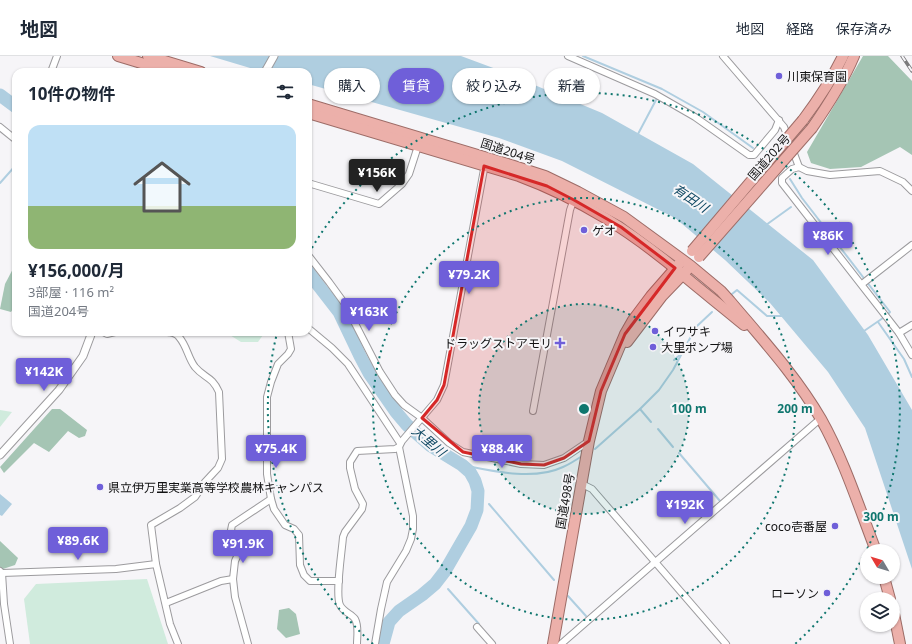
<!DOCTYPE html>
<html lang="ja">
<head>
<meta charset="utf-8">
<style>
	body { margin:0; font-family:"Noto Sans","Noto Sans JP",sans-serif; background:#f2f2f3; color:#1f2937; height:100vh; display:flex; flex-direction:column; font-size:15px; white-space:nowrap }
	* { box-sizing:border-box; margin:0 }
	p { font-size:13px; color:#747a83 }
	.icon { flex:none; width:22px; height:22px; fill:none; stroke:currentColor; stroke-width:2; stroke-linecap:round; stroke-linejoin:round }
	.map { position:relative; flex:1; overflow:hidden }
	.panel { position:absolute; left:12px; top:12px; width:300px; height:268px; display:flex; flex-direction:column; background:#fff; border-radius:12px; box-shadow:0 1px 3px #0004 }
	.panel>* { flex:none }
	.banner { position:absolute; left:324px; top:12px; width:380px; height:36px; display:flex; gap:8px }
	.needle { width:26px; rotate:308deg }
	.controls { position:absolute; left:860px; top:488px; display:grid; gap:8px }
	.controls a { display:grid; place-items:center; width:40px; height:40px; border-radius:50%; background:#fff; box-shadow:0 1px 3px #0004; font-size:20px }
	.price { position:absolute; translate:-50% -34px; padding:0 9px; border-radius:4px; background:#6f5fd9; color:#fff; font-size:13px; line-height:26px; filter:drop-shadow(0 1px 2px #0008) }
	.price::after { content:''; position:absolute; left:50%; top:24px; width:12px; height:9px; margin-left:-6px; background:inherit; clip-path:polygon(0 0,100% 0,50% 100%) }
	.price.selected { background:#222; color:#fff }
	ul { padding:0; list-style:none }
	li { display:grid; align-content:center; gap:8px; height:212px; padding:0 16px }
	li+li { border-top:1px solid #e0e1e3 }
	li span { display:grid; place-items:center; height:124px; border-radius:12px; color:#555 }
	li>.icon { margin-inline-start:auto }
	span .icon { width:72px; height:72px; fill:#fffc; stroke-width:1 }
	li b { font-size:17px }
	h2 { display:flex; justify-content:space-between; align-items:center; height:48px; padding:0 16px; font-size:17px }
	.chip { padding:0 14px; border-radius:18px; background:#fff; box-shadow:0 1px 3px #0004; font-size:14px; line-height:36px }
	.chip.selected { background:#6f5fd9; color:#fff }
	header { display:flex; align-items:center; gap:24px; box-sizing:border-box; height:56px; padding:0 20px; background:#fff; border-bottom:1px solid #e0e1e3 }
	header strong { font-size:19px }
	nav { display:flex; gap:22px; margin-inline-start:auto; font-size:14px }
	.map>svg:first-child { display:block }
</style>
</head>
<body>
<header>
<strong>地図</strong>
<nav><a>地図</a><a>経路</a><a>保存済み</a></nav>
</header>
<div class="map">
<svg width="912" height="588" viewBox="0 0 912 588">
	<rect width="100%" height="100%" fill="#f6f5f8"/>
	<!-- green -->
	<g fill="#d0ebdd">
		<path d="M225,276h34l4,3 -5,7h-17z"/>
		<path d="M0,354l12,2 -12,15z"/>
		<path d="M147,523l21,65h-138l-6,-45 12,-15z"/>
	</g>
	<!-- forest -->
	<g fill="#a5c5b4">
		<path d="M863,0h25l24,25v74l-12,-8 -39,20 -31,2 -19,-6 -4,-11z"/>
		<path d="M16,207v41l-5,8 -11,-3 5,-25z"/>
		<path d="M52,353h8l27,21 -2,6 -6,2 -11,-7 -19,21 -15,-9 -30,30 -4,-6z"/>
		<path d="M0,485l18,17 -3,7 -15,5z"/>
		<path d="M289,552l7,6 4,20 -14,4 -9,-9 2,-19z"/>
	</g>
	<!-- water -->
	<g fill="#afcee0">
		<path d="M210,0h251l35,13 106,44 91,51 120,96 55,75 44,75v159l-47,-141 -37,-56 -58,-69 -45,-43 -50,-42 -113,-57 -63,-23 -191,-54v-12h-44z"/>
		<path d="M0,438l12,10 -10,12 -2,-1z"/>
	</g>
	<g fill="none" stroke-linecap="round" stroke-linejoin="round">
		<!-- stream -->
		<g stroke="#afcee0" stroke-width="2">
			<path d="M583,0l79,33 41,23 50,36"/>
			<path d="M638,78l18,-34"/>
			<path d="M790,123l12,19 88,114 -2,2"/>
			<path d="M0,127l16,-18"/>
			<path d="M766,169l25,-18"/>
			<path d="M732,238l5,-4 30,26h15"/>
			<path d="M878,266l26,37 8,18"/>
			<path d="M864,275l19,-13"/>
			<path d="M674,304l7,-6"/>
			<path d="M640,353l11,13"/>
			<path d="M658,373l15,18"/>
			<path d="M595,393l45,-40 19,-19 14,-20 23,-43 16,-15"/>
			<path d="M679,397l41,48"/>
			<path d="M462,409c30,6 72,16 101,2 7,-3 13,-7 19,-11"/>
			<path d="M489,448l65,76"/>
			<path d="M448,533l31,35"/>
			<path d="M568,540l18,20"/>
		</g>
		<!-- river -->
		<g stroke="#afcee0" stroke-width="13">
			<path d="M0,39l16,12"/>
			<path d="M308,216l31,40 21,44 9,17 27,39 11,13 24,21 31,19 8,7 5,9 3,10 -1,19 -6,16 -26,45 -10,13 -13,11 -23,16 -10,11 -6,22"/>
		</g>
		<defs>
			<g id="minor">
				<path d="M568,0l87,38 40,23 54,38h5l21,-25 4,-10"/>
				<path d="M723,0l61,71 15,40"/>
				<path d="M51,16l6,-16"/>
				<path d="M0,71l16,13"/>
				<path d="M308,127l71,21 23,-20 7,-10 10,-31"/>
				<path d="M912,135l-9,-9 -23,-11 -50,4 -23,-4 -8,-4 -7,2 -10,9v5l117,150 13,22"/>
				<path d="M308,199l21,27 16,22 35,68 15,23 9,10 18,13 27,25 14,9 58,12 23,1 20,-7 25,-17"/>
				<path d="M862,228l50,-39"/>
				<path d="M308,272l24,20 16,16 52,79"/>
				<path d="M103,276l4,2 8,-2"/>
				<path d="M168,276c5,1 8,1 11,5 8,9 9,21 16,30 9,11 17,9 24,25l3,67 -4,9 -13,14 -10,15 -15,11 -29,17 5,39 14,60 8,20"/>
				<path d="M288,276l3,17 -3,5 -10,10 -7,18 -4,15v77l4,25 3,10 11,16 9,4 5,6 1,30 4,10 6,6h29"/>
				<path d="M899,277l13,-8"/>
				<path d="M533,355l37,-201 4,-11"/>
				<path d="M582,428l10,5 134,155"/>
				<path d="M0,515l2,2 2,31 6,40"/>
				<path d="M2,517l114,-4 40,-5"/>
				<path d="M166,547l55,-22 12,-2"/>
				<path d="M477,571l15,17"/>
				<path d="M248,588l-13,-47 -2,-18 2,-18 5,-11v-4l-9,-16 1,-5 39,-26"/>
				<path d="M357,588c0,-7 2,-18 -2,-25 -3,-5 -12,-7 -15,-14 -5,-11 2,-54 3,-68l2,-5 17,-23 1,-5 -8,-15 -5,-21v-6l7,-11 38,-2 4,-2"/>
				<path d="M375,588l6,-35 6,-27 19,-31 5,-12 2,-10v-13l-14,-69 3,-6 35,-41 7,-15 41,-221"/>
				<path d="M561,588l259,-225"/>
			</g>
			<g id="tertiary">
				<path d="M265,16l9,-16"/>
				<path d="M0,399l59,-65 24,-34 9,-24"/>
			</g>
			<g id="trunk">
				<path d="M118,0l53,16"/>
				<path d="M148,0l53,16"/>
				<path d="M308,48l203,61 34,11 33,16 46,25 67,49 30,25 9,10c32,38 66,75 91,118 23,41 38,88 55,132"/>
				<path d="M308,57l211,63c62,23 113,56 164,99 20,17 41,33 61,50"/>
				<path d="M803,64c15,-20 29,-41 40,-64"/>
				<path d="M812,72c16,-23 31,-46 42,-72"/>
				<path d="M627,286l35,-46 25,-26"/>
				<path d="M884,521l6,22"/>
				<path d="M893,553l7,35"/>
				<path d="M553,588l36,-203 12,-50 24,-57 8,-14 18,-24 28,-32"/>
			</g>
		</defs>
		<!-- minor casing -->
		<use href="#minor" stroke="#9c9b9e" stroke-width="8"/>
		<!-- tertiary casing -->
		<use href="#tertiary" stroke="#9c9b9e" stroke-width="9"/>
		<!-- trunk casing -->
		<use href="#trunk" stroke="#9d6c67" stroke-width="12"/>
		<!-- minor -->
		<use href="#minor" stroke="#fff" stroke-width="6"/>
		<!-- tertiary -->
		<use href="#tertiary" stroke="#fff" stroke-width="7"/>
		<!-- trunk -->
		<use href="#trunk" stroke="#ecb0aa" stroke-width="10"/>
		<defs>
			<path id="rail" d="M902,0l10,15"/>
		</defs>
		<!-- rail casing -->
		<use href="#rail" stroke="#7b7a7c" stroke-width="3.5"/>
		<!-- rail -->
		<use href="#rail" stroke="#f6f5f8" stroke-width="2" stroke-dasharray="6" stroke-linecap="butt"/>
		<defs>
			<g id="trunk-bridge">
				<path d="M692,195l111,-131"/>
				<path d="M699,201l113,-129"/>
			</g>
		</defs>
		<!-- trunk-bridge casing -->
		<use href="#trunk-bridge" stroke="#9d6c67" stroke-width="12" stroke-linecap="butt"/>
		<!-- trunk-bridge -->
		<use href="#trunk-bridge" stroke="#ecb0aa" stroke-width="10"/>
	</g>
	<!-- marked area -->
	<path fill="#d62828" fill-opacity="0.2" stroke="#d62828" stroke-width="3" stroke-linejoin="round" d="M484,110l63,20 27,14 47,27 54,41 -50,66 -24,57 -12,50 -25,17 -20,7 -23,-1 -58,-12 -41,-34 15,-18 7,-15z"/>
	<!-- distance rings -->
	<circle cx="584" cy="353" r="105" fill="#0f766e" fill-opacity=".12"/>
	<g fill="none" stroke="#0f766e" stroke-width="2" stroke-dasharray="2 4">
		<circle cx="584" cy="353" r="105"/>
		<circle cx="584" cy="353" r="211"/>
		<path d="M373 588A316 316 0 0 1 277 277M309 197A316 316 0 1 1 795 588"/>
	</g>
	<!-- markers -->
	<g fill="#6f5fd9" stroke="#f6f5f8" stroke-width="1.5">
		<circle cx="779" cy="20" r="4"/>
		<circle cx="584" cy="174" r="4"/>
		<circle cx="655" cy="275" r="4"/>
		<path d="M558 281h4v4h4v4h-4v4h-4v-4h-4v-4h4z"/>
		<circle cx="653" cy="291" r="4"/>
		<circle cx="100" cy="431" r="4"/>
		<circle cx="835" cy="470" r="4"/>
		<circle cx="827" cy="537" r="4"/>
	</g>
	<g text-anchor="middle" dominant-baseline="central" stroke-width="4" stroke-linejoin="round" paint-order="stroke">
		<!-- poi labels -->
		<g font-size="12" fill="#121213" stroke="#f6f5f8" text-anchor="start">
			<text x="787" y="20">川東保育園</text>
			<text x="592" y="174">ゲオ</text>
			<text x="663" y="275">イワサキ</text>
			<text x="552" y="287" text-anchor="end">ドラッグストアモリ</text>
			<text x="661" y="291">大里ポンプ場</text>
			<text x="108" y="431">県立伊万里実業高等学校農林キャンパス</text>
			<text x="827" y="470" text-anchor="end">coco壱番屋</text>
			<text x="819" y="537" text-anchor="end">ローソン</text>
		</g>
		<!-- street labels -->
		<g font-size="12" fill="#121213" stroke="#f6f5f8">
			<text transform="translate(508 95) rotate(18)">国道204号</text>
			<text transform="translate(769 101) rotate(-49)">国道202号</text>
			<text transform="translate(565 445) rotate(-80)">国道498号</text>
		</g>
		<!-- water labels -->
		<g font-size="13" font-style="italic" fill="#0e4762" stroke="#f6f5f8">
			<text transform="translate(691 142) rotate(34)">有田川</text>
			<text transform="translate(429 385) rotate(40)">大里川</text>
		</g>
	</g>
	<circle cx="584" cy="353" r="6" fill="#0f766e" stroke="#f6f5f8" stroke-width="2"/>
	<g font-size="12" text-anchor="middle" font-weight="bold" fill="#0f766e" stroke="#f6f5f8" stroke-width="4" stroke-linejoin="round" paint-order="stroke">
		<text x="689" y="357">100 m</text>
		<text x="795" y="357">200 m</text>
		<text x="881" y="465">300 m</text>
	</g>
</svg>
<div class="controls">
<a><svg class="needle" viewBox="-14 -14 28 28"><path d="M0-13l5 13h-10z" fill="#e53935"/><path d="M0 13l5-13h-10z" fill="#747a83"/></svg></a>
<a><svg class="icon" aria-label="layers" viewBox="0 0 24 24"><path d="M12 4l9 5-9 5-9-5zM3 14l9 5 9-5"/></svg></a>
</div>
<b class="price selected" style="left:377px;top:137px">¥156K</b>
<b class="price" style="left:828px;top:200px">¥86K</b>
<b class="price" style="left:469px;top:239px">¥79.2K</b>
<b class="price" style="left:369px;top:276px">¥163K</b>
<b class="price" style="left:44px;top:336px">¥142K</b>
<b class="price" style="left:276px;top:413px">¥75.4K</b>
<b class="price" style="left:502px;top:413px">¥88.4K</b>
<b class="price" style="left:685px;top:469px">¥192K</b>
<b class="price" style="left:78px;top:505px">¥89.6K</b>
<b class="price" style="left:243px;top:508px">¥91.9K</b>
<div class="banner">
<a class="chip">購入</a>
<a class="chip selected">賃貸</a>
<a class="chip">絞り込み</a>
<a class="chip">新着</a>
</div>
<section class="panel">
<h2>10件の物件<svg class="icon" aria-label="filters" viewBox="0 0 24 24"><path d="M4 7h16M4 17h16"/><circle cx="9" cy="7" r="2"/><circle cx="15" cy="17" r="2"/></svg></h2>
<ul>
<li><span style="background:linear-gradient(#bfe0f5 65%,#8fb573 0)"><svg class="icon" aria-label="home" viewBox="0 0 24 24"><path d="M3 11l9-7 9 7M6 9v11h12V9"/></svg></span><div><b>¥156,000/月</b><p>3部屋 · 116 m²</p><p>国道204号</p></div></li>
</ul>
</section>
</div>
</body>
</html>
